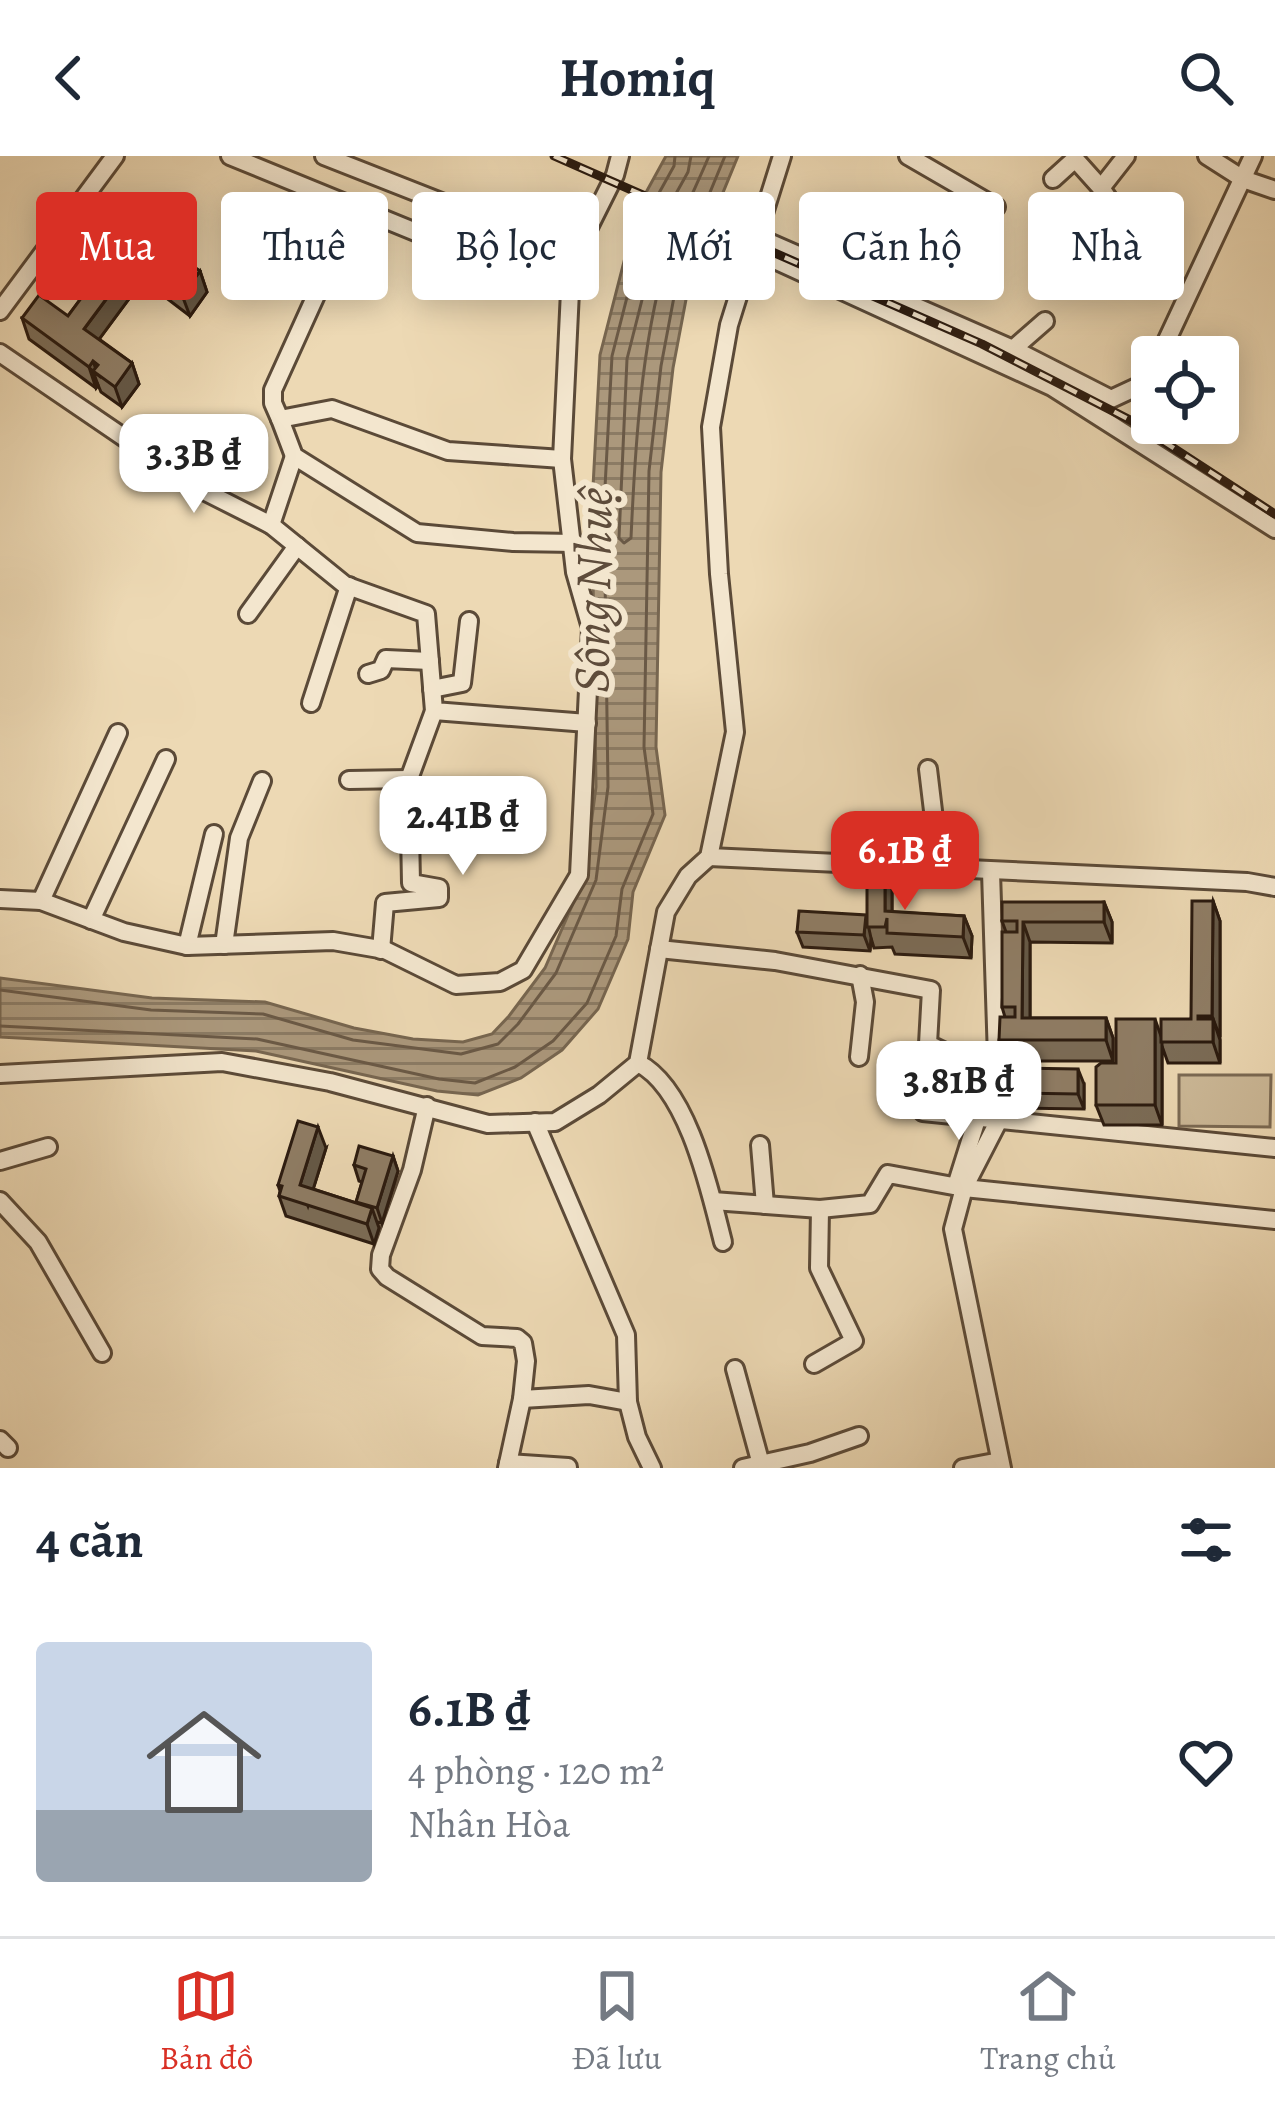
<!DOCTYPE html>
<html lang="vi">
<head>
<meta charset="utf-8">
<style>
	body { margin:0; font-family:Alegreya,serif; background:#f6f6f7; color:#1f2937; height:100vh; display:flex; flex-direction:column; font-size:45px; white-space:nowrap }
	* { box-sizing:border-box; margin:0 }
	p { font-size:39px; color:#747a83 }
	.icon { flex:none; width:66px; height:66px; fill:none; stroke:currentColor; stroke-width:2; stroke-linecap:round; stroke-linejoin:round }
	.map { position:relative; height:1312px; overflow:hidden }
	.details { display:flex; flex-direction:column; background:#fff; flex:1 }
	.details>* { flex:none }
	.top-card { position:absolute; left:36px; top:36px; width:1203px; height:108px; display:flex; gap:24px }
	.controls { position:absolute; left:1131px; top:180px; display:grid; gap:24px }
	.controls a { display:grid; place-items:center; width:108px; height:108px; border-radius:12px; background:#fff; box-shadow:0 6px 30px #0003; font-size:60px }
	.price { position:absolute; translate:-50% -102px; padding:0 27px; border-radius:24px; background:#fff; color:#222; font-size:39px; line-height:78px; filter:drop-shadow(0 3px 6px #0008) }
	.price::after { content:''; position:absolute; left:50%; top:72px; width:36px; height:27px; margin-left:-18px; background:inherit; clip-path:polygon(0 0,100% 0,50% 100%) }
	.price.active { background:#d93025; color:#fff }
	ul { padding:0; list-style:none }
	li { display:flex; align-items:center; gap:36px; height:300px; padding:0 36px }
	li span { display:grid; place-items:center; flex:none; width:336px; height:240px; border-radius:12px; color:#555 }
	li>.icon { margin-inline-start:auto }
	span .icon { width:144px; height:144px; fill:#fffc; stroke-width:1 }
	li b { font-size:51px }
	h2 { display:flex; justify-content:space-between; align-items:center; height:144px; padding:0 36px; font-size:51px }
	.pill { padding:0 42px; border-radius:12px; background:#fff; box-shadow:0 6px 30px #0003; font-size:42px; line-height:108px }
	.pill.active { background:#d93025; color:#fff }
	header { display:flex; justify-content:space-between; align-items:center; height:156px; padding:0 36px; background:#fff; font-size:54px; font-weight:700 }
	.dock { display:flex; justify-content:space-around; align-items:center; height:168px; border-top:3px solid #e0e1e3; background:#fff; font-size:33px; color:#747a83 }
	.dock a { display:grid; justify-items:center; gap:6px }
	.dock .active { color:#d93025 }
	.map>svg:first-child { display:block }
</style>
</head>
<body>
<header><svg class="icon" aria-label="back" viewBox="0 0 24 24"><path d="M15 5l-7 7 7 7"/></svg>Homiq<svg class="icon" aria-label="search" viewBox="0 0 24 24"><circle cx="10" cy="10" r="6"/><path d="M15 15l6 6"/></svg></header>
<div class="map">
<svg width="1275" height="1312" viewBox="0 0 1275 1312">
	<defs>
		<pattern id="water-rules" width="6" height="5" patternUnits="userSpaceOnUse" patternTransform="scale(3)"><rect width="6" height="5" fill="#ab987c"/><path d="M0 2.5h6" fill="none" stroke="#8b7b64"/></pattern>
	</defs>
	<rect width="100%" height="100%" fill="#edd9b4"/>
	<filter id="stains"><feTurbulence type="fractalNoise" baseFrequency=".00167" numOctaves="4"/><feColorMatrix values="0 0 0 0 .2 0 0 0 0 .09 0 0 0 0 .02 0 0 0 .5 -.17"/></filter>
	<radialGradient id="worn" r=".72"><stop offset=".6" stop-color="#630" stop-opacity="0"/><stop offset="1" stop-color="#630" stop-opacity=".3"/></radialGradient>
	<!-- grass -->
	<path fill="#ccb998" stroke="#7b6a54" stroke-width="3" d="M1179,919h92l-1,52 -91,-1z"/>
	<!-- water -->
	<path fill="url(#water-rules)" stroke="#776650" stroke-width="3" d="M666,0h72l-46,112 -19,100 -12,104 -5,275 9,68 -32,77 -5,47 -30,70 -36,41 -41,28 -43,17 -41,-4 -181,-40 -256,-14v-59l152,20 113,4 89,26 59,11 50,3 29,-8 17,-18 36,-48 39,-90 12,-91 -4,-281 8,-151 38,-148z"/>
	<g fill="none" stroke-linecap="round" stroke-linejoin="round">
		<!-- shore -->
		<g stroke="#6a5946" stroke-width="3">
			<path d="M691,0l-3,16 -25,45 -36,142 -8,179 5,5 7,-5c4,-89 10,-192 35,-278 10,-35 29,-70 43,-104"/>
			<path d="M0,834l151,20 112,4 90,26 108,14 37,-10 20,-20 38,-51 40,-93 12,-93 -4,-281 8,-150 37,-145 25,-45 1,-10"/>
			<path d="M0,870l257,13 182,40 36,4 40,-16 38,-26 34,-38 29,-67 6,-47 31,-75 -9,-67 5,-276 12,-105 19,-101 45,-109"/>
		</g>
		<defs>
			<g id="minor">
				<path d="M230,0l259,106 81,29"/>
				<path d="M324,0l216,85 10,-15 32,15"/>
				<path d="M908,0l88,51"/>
				<path d="M1207,0l36,23 32,11"/>
				<path d="M1053,23l22,-20 26,29"/>
				<path d="M757,81l256,112 98,50 30,-14 11,-17"/>
				<path d="M753,94l299,137 223,142"/>
				<path d="M1086,120l46,-44 -31,-44 25,-32"/>
				<path d="M0,155l115,-155"/>
				<path d="M1013,193l32,-28"/>
				<path d="M0,197l198,135 73,37 74,60 81,29 8,97 153,12"/>
				<path d="M1159,201l94,-201"/>
				<path d="M280,263l-7,-16v-13l83,-183"/>
				<path d="M562,303l-114,-8 -116,-42 -52,10 14,37 123,77 96,9 62,1"/>
				<path d="M271,369l23,-69"/>
				<path d="M248,458l49,-68"/>
				<path d="M368,518l13,-4 5,-11 44,2"/>
				<path d="M432,533l30,-6 7,-62"/>
				<path d="M311,547l38,-117"/>
				<path d="M928,613l12,100"/>
				<path d="M349,624l60,-1"/>
				<path d="M709,701l538,25 28,5"/>
				<path d="M991,716l8,248 -35,68 -11,41 49,239"/>
				<path d="M0,743l41,2 83,31 63,14 146,-5 52,9 71,35 44,-3 23,-12 56,-95 12,-247 -16,-56 -13,-113 8,-168 12,-50 33,-66 5,-19"/>
				<path d="M41,745l77,-168"/>
				<path d="M91,764l75,-161"/>
				<path d="M224,789l15,-107 23,-57"/>
				<path d="M187,790l27,-112"/>
				<path d="M659,793l116,12 156,29 -3,54 27,13 22,62 -21,67"/>
				<path d="M381,794l4,-47 54,-5v-10l-28,-5 -2,-104 25,-68"/>
				<path d="M859,901l6,-55 -5,-27"/>
				<path d="M638,907c50,25 72,128 85,179"/>
				<path d="M0,918l222,-12 108,20 158,42 67,-2 44,-27 39,-32 28,-151 22,-36 21,-19 26,-125 -16,-158 -8,-147 18,-102 53,-169"/>
				<path d="M427,950l-15,64 -31,85 -1,14 7,8 95,59 35,2 6,5 3,18 -4,38 -15,69"/>
				<path d="M923,956l352,36"/>
				<path d="M535,966l91,213 2,67 9,35 15,31"/>
				<path d="M760,989l5,60"/>
				<path d="M0,1005l48,-14"/>
				<path d="M0,1045l38,41 64,111"/>
				<path d="M713,1045l107,8 50,-5 18,-30 76,14 311,32"/>
				<path d="M814,1208l40,-23 -35,-73 1,-59"/>
				<path d="M735,1213l27,99"/>
				<path d="M522,1243l67,-4 39,7"/>
				<path d="M0,1284l8,8"/>
				<path d="M508,1307l60,4"/>
				<path d="M743,1312l67,-15 49,-17"/>
				<path d="M963,1312l37,-7"/>
			</g>
		</defs>
		<!-- minor casing -->
		<use href="#minor" stroke="#5b4a38" stroke-width="22"/>
		<!-- minor -->
		<use href="#minor" stroke="#f3e6ce" stroke-width="16"/>
		<defs>
			<path id="rail" d="M554,0l428,188 150,77 143,93"/>
		</defs>
		<!-- rail casing -->
		<use href="#rail" stroke="#2a1a0f" stroke-width="9"/>
		<!-- rail -->
		<use href="#rail" stroke="#f3e6ce" stroke-width="4.5" stroke-dasharray="14" stroke-linecap="butt"/>
	</g>
	<!-- wall -->
	<g fill="#7b6c57" stroke="#2a1a0f" stroke-width="3">
		<path d="M130,65l2,6 44,31 24,13 7,21 -17,24 -59,-45 6,17 -38,51 33,24 7,21 -17,23 -21,-15 -3,-7 -2,3 -67,-49 -7,-21 46,-2 44,-59 -12,-9 -7,-21z"/>
		<path d="M885,708l7,20v28l72,4 8,20 -1,22 -76,-4 -3,-7 -18,1 -3,-10 -1,13 -67,-4 -6,-15 70,-14z"/>
		<path d="M1213,745l7,20v142h-52l-6,-17v79h-58l-8,-20 20,-42 75,-44z"/>
		<path d="M1104,746l8,20v21l-82,-1v76h76l7,20v23h-106l-8,-21 6,-23 -3,-10 4,-75 -4,-11z"/>
		<path d="M1084,928v25l-70,-1 -6,-15z"/>
		<path d="M326,992l-13,41 43,14 6,-21 -3,-1 -5,-16 39,-9 5,15 -16,52 -5,-1 2,6 -5,16 -88,-28 -7,-20 1,-5 -2,-6z"/>
	</g>
	<!-- shaded-wall -->
	<g fill="#645847" stroke="#2a1a0f" stroke-width="3">
		<path d="M130,111l7,21 -45,61 -8,-20z"/>
		<path d="M200,115l7,21 -17,24 -8,-21z"/>
		<path d="M93,205l5,14 -5,-4 5,14 -2,3 -7,-21z"/>
		<path d="M132,207l7,21 -17,23 -7,-20z"/>
		<path d="M885,708l7,20v48l-7,-21z"/>
		<path d="M1213,745l7,20v116l-8,-21z"/>
		<path d="M1104,746l8,20v21l-8,-21z"/>
		<path d="M866,759l5,23 -1,13 -6,-16z"/>
		<path d="M964,760l8,20 -1,22 -8,-21z"/>
		<path d="M1023,766l7,20v96l-8,-20z"/>
		<path d="M1106,862l7,20v23l-7,-21z"/>
		<path d="M1155,863l7,20v86l-7,-20z"/>
		<path d="M1213,863l7,21v23l-7,-21z"/>
		<path d="M1078,913l6,15v25l-6,-15z"/>
		<path d="M318,971l8,21 -18,58 -8,-21z"/>
		<path d="M393,1000l5,15 -16,52 -5,-15z"/>
		<path d="M372,1052l7,20 -5,16 -7,-20z"/>
	</g>
	<!-- building -->
	<g fill="#8f7d65" stroke="#2a1a0f" stroke-width="3">
		<path d="M109,49l21,16 -5,6 5,3 5,-6 40,29 -5,6 3,3 5,-7 22,16 -18,24 -89,-68z"/>
		<path d="M113,99l17,12 -46,62 48,34 -17,24 -22,-16 5,-6 -5,-4 -4,6 -67,-49 17,-23 29,21z"/>
		<path d="M867,708h18v47l79,5 -1,21 -76,-4v-15l-2,9h-18z"/>
		<path d="M1192,745h21l-1,115h-14v3h15v23h-52v-23h30z"/>
		<path d="M1002,746h102v20h-81l-1,96h84v22h-107l1,-23h15v-10h-13v-75h15v-11h-15z"/>
		<path d="M799,755l67,4 -2,20 -67,-3z"/>
		<path d="M1116,863h39v86h-59v-38l5,-4h15z"/>
		<path d="M1008,912l70,1v25l-70,-1z"/>
		<path d="M298,965l20,6 -18,58 72,23 -5,16 -88,-28 3,-10 -4,-1z"/>
		<path d="M359,990l34,10 -16,52 -21,-6 10,-33 -12,-4z"/>
	</g>
	<g text-anchor="middle" dominant-baseline="central" stroke-width="12" stroke-linejoin="round" paint-order="stroke">
		<!-- water labels -->
		<g font-size="51" font-style="italic" fill="#5e4c3b" stroke="#f3e6ce">
			<text transform="translate(593 435) rotate(-89)">Sông Nhuệ</text>
		</g>
	</g>
	<rect width="100%" height="100%" filter="url(#stains)"/>
	<rect width="100%" height="100%" fill="url(#worn)"/>
</svg>
<div class="controls">
<a><svg class="icon" aria-label="locate" viewBox="0 0 24 24"><circle cx="12" cy="12" r="6"/><path d="M12 2v4M12 18v4M2 12h4M18 12h4"/></svg></a>
</div>
<b class="price" style="left:194px;top:360px">3.3B ₫</b>
<b class="price" style="left:463px;top:722px">2.41B ₫</b>
<b class="price active" style="left:905px;top:757px">6.1B ₫</b>
<b class="price" style="left:959px;top:987px">3.81B ₫</b>
<div class="top-card">
<a class="pill active">Mua</a>
<a class="pill">Thuê</a>
<a class="pill">Bộ lọc</a>
<a class="pill">Mới</a>
<a class="pill">Căn hộ</a>
<a class="pill">Nhà</a>
</div>
</div>
<section class="details">
<h2>4 căn<svg class="icon" aria-label="filters" viewBox="0 0 24 24"><path d="M4 7h16M4 17h16"/><circle cx="9" cy="7" r="2"/><circle cx="15" cy="17" r="2"/></svg></h2>
<ul>
<li><span style="background:linear-gradient(#c9d6e8 70%,#9aa5b1 0)"><svg class="icon" aria-label="home" viewBox="0 0 24 24"><path d="M3 11l9-7 9 7M6 9v11h12V9"/></svg></span><div><b>6.1B ₫</b><p>4 phòng · 120 m²</p><p>Nhân Hòa</p></div><svg class="icon" aria-label="heart" viewBox="0 0 24 24"><path d="M12 20l-8-8c-3-5 5-10 8-4 3-6 11-1 8 4z"/></svg></li>
</ul>
</section>
<nav class="dock">
<a class="active"><svg class="icon" aria-label="map" viewBox="0 0 24 24"><path d="M3 6l6-2 6 2 6-2v14l-6 2-6-2-6 2zM9 4v14M15 6v14"/></svg>Bản đồ</a>
<a><svg class="icon" aria-label="saved" viewBox="0 0 24 24"><path d="M7 4h10v16l-5-4-5 4z"/></svg>Đã lưu</a>
<a><svg class="icon" aria-label="home" viewBox="0 0 24 24"><path d="M3 11l9-7 9 7M6 9v11h12V9"/></svg>Trang chủ</a>
</nav>
</body>
</html>
